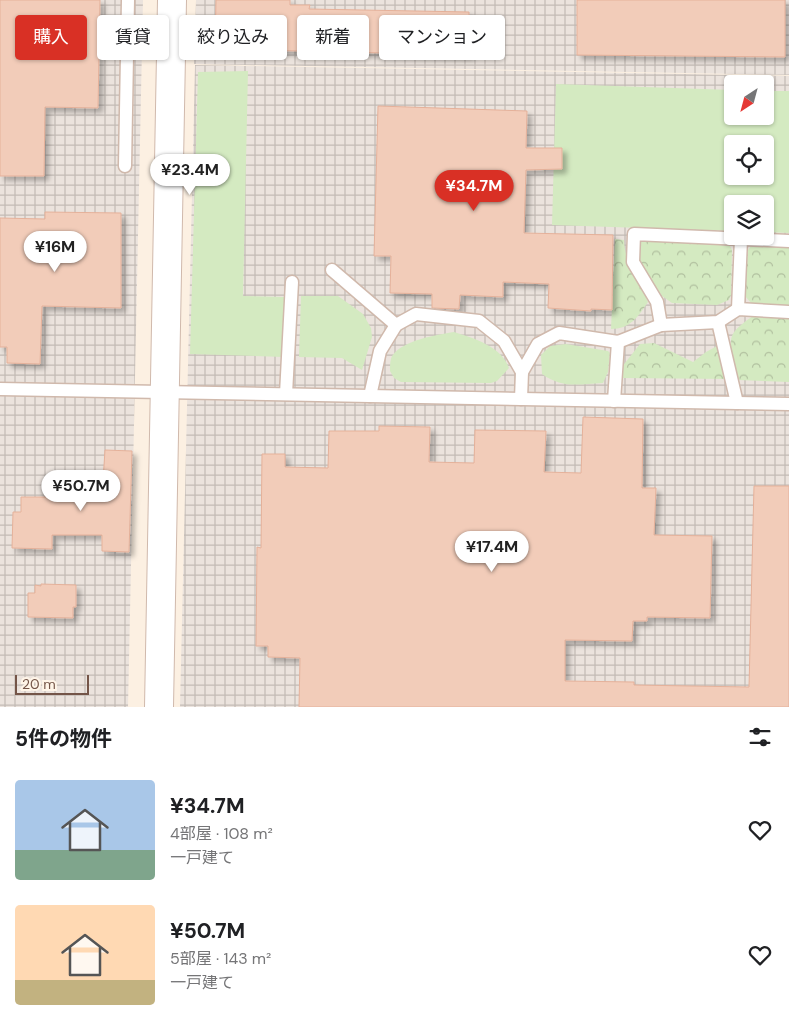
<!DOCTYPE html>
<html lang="ja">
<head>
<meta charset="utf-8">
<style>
	body { margin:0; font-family:"DM Sans","Noto Sans JP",sans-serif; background:#f2f2f2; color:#202124; height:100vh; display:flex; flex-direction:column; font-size:19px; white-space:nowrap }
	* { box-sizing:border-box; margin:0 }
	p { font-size:16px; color:#757577 }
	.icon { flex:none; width:28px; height:28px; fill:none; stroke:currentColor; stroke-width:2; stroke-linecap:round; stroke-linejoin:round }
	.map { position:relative; height:707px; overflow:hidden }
	.sheet { display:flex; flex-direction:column; background:#fff; flex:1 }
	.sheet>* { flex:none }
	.top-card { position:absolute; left:15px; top:15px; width:500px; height:45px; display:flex; gap:10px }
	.needle { width:32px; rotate:216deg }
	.tools { position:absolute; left:724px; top:75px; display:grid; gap:10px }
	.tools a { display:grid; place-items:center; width:50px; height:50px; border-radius:5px; background:#fff; box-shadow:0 1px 4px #0004; font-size:25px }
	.scale { position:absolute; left:15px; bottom:12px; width:74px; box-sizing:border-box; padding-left:5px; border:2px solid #745548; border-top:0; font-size:14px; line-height:18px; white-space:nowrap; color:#745548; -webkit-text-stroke:4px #fff5e8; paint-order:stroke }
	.price { position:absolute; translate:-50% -42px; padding:0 11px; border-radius:18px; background:#fff; color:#222; font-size:16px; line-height:32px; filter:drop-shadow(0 1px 2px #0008) }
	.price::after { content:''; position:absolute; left:50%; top:30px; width:15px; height:11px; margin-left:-8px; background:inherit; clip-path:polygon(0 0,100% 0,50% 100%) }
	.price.current { background:#d93025; color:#fff }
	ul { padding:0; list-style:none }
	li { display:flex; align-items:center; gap:15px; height:125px; padding:0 15px }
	li span { display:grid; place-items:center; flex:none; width:140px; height:100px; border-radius:5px; color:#555 }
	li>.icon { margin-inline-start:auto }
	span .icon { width:60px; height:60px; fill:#fffc; stroke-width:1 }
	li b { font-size:21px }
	h2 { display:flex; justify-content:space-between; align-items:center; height:60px; padding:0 15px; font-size:21px }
	.pill { padding:0 18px; border-radius:5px; background:#fff; box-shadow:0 1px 4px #0004; font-size:18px; line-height:45px }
	.pill.current { background:#d93025; color:#fff }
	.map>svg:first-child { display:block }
</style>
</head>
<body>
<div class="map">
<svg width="789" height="707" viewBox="0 0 789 707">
	<defs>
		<pattern id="industrial-grid" width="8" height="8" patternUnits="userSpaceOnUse" patternTransform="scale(1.25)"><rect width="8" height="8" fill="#ebe3dd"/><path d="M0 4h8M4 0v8" fill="none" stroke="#c3bbb5"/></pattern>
		<pattern id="forest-crowns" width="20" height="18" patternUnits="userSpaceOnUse" patternTransform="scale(1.25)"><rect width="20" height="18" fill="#d4eac1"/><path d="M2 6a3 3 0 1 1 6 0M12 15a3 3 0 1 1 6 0" fill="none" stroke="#b1c09f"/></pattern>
		<filter id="shadow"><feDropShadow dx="4.5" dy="4.5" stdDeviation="2.5" flood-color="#0004"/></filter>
	</defs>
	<rect width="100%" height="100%" fill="#fcf0e2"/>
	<!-- industrial -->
	<g fill="url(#industrial-grid)" fill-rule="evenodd">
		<path d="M0,0h143l-15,707h-128z"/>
		<path d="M196,0h593v75l-595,-11z"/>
		<path d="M195,65l594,11v631h-609zM732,84h33v32h-33zM732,144h33v32h-33zM732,204h33v32h-33z"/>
	</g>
	<!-- grass -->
	<g fill="#d4eac1" fill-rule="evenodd">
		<path d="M248,71l-5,225 42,1 -1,60 -94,-3 8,-282z"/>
		<path d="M556,84l176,6v26h33v-25h24v142l-24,-1v-28h-33v27l-180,-6zM732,144h33v32h-33z"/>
		<path d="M301,296h37l25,18 8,14 1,9 -10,33 -20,-12 -43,-1z"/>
		<path d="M454,332c20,6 48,15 55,36l-12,13 -6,2 -90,-1 -7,-4 -4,-7c0,-4 0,-11 2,-15 11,-16 44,-21 62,-24z"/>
		<path d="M566,344l42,7 2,2 -2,19 -5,11c-24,1 -40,6 -61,-9l-1,-19 9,-9z"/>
	</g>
	<!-- forest -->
	<g fill="url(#forest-crowns)">
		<path d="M615,239l9,1c1,25 15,40 24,62 -10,15 -18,27 -37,27z"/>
		<path d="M641,239l89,7 2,4 -1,45 -2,5 -12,5 -45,-2 -10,-7 -23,-35z"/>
		<path d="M752,245l37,2v59l-37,-2 -7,-8 3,-46z"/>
		<path d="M753,316l36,2v64l-51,-2c-3,-12 -10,-33 -6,-44 3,-8 14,-15 21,-20z"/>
		<path d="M654,343l39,19 13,-10 11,-6 10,33 -105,-1 -1,-10 19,-24z"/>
	</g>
	<!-- building -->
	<g fill="#f2ccb9" stroke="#e5b19a" filter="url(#shadow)">
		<path d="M0,0h100l-2,108 -53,-1 -1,69h-44z"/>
		<path d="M216,0h74v5h20l-1,4 160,3v43l-254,-6z"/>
		<path d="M577,0h208v57l-208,-2z"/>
		<path d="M378,106l149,5 -1,37h36v21l-36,1 -2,63 89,2 -1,75 -21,-1v2l-43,-3 1,-24 -46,-2v15l-43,-2 -1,14 -27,-1v-14l-42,-1 1,-37h-17z"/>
		<path d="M45,212l76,1v95l-79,-2 -2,58 -33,-1v-16h-7v-129l45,1z"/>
		<path d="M583,417l60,2 -1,69h14l-2,47 58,1 -2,82 -63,-1v4h-14l-1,20 -67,-1v41l69,1v3l115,2 5,-201h35v221h-490l1,-49 -32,-1v-11h-12l1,-99 4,1 1,-94h23v13l43,1 1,-37h50v-5l51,1 -1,35 45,1 1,-33 71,1 -2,41 37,1z"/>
		<path d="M105,450l27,1 -3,101 -27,-1v-16h-50v14l-40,-1 1,-36h8v-15h81z"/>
		<path d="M41,584l35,1v22h-3v11l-45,-1v-24h7v-8l6,1z"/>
	</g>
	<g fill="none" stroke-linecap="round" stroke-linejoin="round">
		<defs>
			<g id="service">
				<path d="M125,166l3,-166"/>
				<path d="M332,270l64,55"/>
				<path d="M738,309l3,-70"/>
				<path d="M718,322l19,81"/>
				<path d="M661,325l-4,-23 -24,-40 1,-28 155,7"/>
				<path d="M522,372l16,-28 21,-11 59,9 43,-17 57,-3 20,-13 51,3"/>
				<path d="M0,389l789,15"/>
				<path d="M286,394l6,-112"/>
				<path d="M370,396l10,-45 16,-26 20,-11 63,7 25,20 18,31 -1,27"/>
				<path d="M614,401l4,-59"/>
			</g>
			<path id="tertiary" d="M159,707l13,-707"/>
		</defs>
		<!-- service casing -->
		<use href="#service" stroke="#d0b9ac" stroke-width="15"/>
		<!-- tertiary casing -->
		<use href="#tertiary" stroke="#d0b9ac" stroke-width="30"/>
		<!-- service -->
		<use href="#service" stroke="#fff" stroke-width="12"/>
		<!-- tertiary -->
		<use href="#tertiary" stroke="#fff" stroke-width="28"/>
	</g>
</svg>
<div class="tools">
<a><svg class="needle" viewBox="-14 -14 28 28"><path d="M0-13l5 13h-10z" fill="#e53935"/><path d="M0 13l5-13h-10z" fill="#757577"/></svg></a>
<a><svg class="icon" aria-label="locate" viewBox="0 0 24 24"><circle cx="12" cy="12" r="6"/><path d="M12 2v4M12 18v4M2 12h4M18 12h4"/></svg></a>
<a><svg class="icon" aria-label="layers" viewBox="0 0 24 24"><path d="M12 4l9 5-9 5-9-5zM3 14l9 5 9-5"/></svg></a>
</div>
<div class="scale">20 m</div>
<b class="price" style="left:190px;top:196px">¥23.4M</b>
<b class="price current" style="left:474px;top:212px">¥34.7M</b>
<b class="price" style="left:55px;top:273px">¥16M</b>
<b class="price" style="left:81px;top:512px">¥50.7M</b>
<b class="price" style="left:492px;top:573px">¥17.4M</b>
<div class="top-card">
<a class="pill current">購入</a>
<a class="pill">賃貸</a>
<a class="pill">絞り込み</a>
<a class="pill">新着</a>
<a class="pill">マンション</a>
</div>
</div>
<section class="sheet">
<h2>5件の物件<svg class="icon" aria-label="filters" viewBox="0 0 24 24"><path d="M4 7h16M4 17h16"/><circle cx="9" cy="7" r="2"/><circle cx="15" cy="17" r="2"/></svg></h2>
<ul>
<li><span style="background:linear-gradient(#a9c7e8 70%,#7fa58c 0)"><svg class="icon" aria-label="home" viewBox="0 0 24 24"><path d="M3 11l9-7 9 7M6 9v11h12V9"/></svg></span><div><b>¥34.7M</b><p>4部屋 · 108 m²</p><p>一戸建て</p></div><svg class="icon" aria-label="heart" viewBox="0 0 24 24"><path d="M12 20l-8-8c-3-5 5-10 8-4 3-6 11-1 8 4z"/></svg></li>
<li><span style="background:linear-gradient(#ffd9b3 75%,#c2b280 0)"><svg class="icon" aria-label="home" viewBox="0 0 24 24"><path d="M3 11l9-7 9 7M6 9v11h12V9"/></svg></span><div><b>¥50.7M</b><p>5部屋 · 143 m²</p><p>一戸建て</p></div><svg class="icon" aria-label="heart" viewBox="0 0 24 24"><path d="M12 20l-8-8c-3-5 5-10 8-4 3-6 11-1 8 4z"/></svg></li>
</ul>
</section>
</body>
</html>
